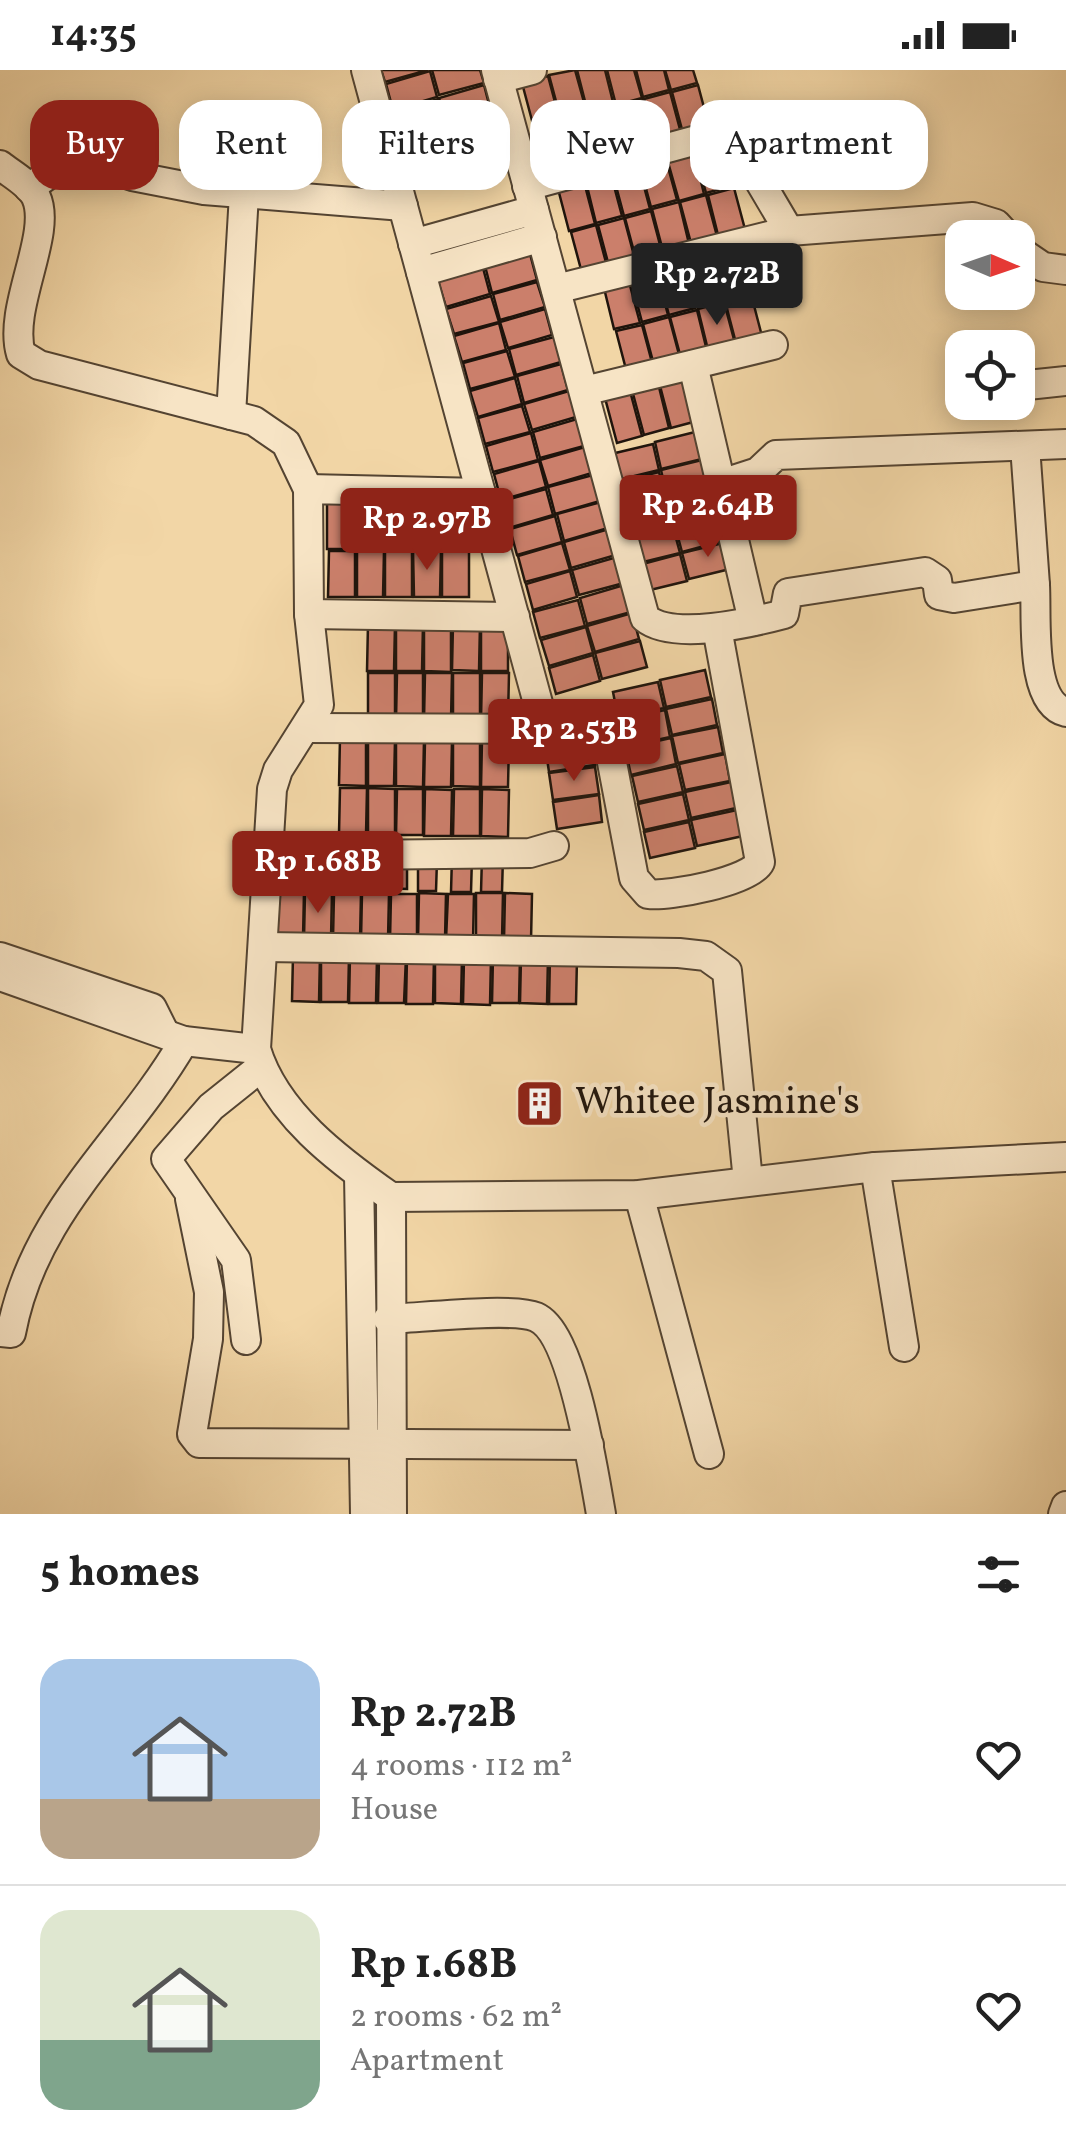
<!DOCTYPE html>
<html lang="en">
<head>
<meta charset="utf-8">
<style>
	body { margin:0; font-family:Vollkorn,serif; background:#f6f6f6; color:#222; height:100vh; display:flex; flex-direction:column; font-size:38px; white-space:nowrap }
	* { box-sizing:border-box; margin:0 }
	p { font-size:32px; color:#767676 }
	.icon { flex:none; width:55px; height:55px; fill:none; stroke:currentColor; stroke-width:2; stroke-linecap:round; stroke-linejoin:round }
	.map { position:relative; height:1444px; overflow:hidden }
	.details { display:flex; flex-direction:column; background:#fff; flex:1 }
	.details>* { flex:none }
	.hud { position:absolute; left:30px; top:30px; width:1008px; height:90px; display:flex; gap:20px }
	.needle { width:65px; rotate:92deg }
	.fabs { position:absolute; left:945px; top:150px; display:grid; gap:20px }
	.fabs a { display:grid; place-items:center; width:90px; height:90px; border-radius:20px; background:#fff; box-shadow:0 5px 25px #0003; font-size:50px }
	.price { position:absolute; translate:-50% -85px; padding:0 22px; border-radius:10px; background:#8f2418; color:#fff; font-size:32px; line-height:65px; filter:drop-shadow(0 2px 5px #0008) }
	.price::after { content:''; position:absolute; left:50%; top:60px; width:30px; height:22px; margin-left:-15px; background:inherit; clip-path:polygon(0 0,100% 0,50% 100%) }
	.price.current { background:#222; color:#fff }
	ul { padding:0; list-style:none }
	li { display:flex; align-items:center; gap:30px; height:250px; padding:0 40px }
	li+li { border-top:2px solid #e0e0e0 }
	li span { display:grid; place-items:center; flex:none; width:280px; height:200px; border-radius:30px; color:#555 }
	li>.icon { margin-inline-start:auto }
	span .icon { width:120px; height:120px; fill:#fffc; stroke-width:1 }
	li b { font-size:42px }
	h2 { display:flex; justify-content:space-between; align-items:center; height:120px; padding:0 40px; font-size:42px }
	.tag { padding:0 35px; border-radius:30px; background:#fff; box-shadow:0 5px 25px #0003; font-size:35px; line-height:90px }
	.tag.current { background:#8f2418; color:#fff }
	.status { display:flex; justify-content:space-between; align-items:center; height:70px; padding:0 50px; background:#fff; direction:ltr }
	.status svg { height:28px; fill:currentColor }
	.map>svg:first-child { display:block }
</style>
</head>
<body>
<div class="status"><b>14:35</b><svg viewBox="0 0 49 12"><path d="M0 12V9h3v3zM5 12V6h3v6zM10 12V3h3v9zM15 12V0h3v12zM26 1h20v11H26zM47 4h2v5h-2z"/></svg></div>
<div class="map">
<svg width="1066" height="1444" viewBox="0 0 1066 1444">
	<rect width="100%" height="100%" fill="#f2d6a6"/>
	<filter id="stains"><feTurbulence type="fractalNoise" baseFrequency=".002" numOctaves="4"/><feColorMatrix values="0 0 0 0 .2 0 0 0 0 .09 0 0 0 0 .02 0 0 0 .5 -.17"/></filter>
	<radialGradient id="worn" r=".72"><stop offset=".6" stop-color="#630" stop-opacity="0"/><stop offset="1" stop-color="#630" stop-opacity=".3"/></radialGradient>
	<!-- building -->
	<g fill="#cb7f6b" stroke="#1f140c" stroke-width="2.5">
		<path d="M381,0h47l-43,12z"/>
		<path d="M432,0h48l4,13 -45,12z"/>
		<path d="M575,0l12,43 -26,7 -12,-45z"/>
		<path d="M577,0h28l9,36 -26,7z"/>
		<path d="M607,0h27l8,28 -26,7z"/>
		<path d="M636,0h28l5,20 -26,7z"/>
		<path d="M665,0h28l4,13 -26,7z"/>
		<path d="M430,1l7,26 -44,13 -7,-26z"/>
		<path d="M548,6l12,45 -26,7 -12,-45z"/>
		<path d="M484,15l7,27 -44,12 -8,-26z"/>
		<path d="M698,15l12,45 -26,7 -12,-45z"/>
		<path d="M670,22l12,45 -25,7 -13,-45z"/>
		<path d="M438,29l7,27 -45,12 -7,-26z"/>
		<path d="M643,30l12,46 -26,6 -12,-45z"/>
		<path d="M616,38l12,44 -27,7 -11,-44z"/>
		<path d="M492,43l7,26 -44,13 -7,-26z"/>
		<path d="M589,45l11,45 -26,7 -12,-45z"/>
		<path d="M562,53l11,45 -26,7 -12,-45z"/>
		<path d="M446,57l7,26 -45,13 -7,-26z"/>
		<path d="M720,71l12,45 -26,7 -12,-45z"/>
		<path d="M693,78l11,46 -25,7 -13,-46z"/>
		<path d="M665,86l12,44 -26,7 -12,-44z"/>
		<path d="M638,94l12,45 -26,7 -12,-45z"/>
		<path d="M610,101l12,45 -26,7 -11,-45z"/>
		<path d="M583,108l12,46 -26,7 -12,-46z"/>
		<path d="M734,118l12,45 -27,6 -11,-44z"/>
		<path d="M706,125l12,45 -26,7 -12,-45z"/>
		<path d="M679,132l11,46 -26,7 -12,-46z"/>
		<path d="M651,141l12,45 -26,7 -12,-45z"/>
		<path d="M624,148l12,45 -26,7 -12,-45z"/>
		<path d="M596,155l12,45 -25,7 -12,-45z"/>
		<path d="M738,178l12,44 -26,7 -12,-44z"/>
		<path d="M530,184l7,26 -45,13 -7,-27z"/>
		<path d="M711,185l11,45 -26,7 -12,-45z"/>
		<path d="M683,193l12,45 -26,7 -12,-45z"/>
		<path d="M483,198l7,26 -44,13 -8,-26z"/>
		<path d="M656,200l12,45 -26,7 -12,-45z"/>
		<path d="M628,208l12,45 -26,6 -11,-45z"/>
		<path d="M537,212l8,25 -45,13 -7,-26z"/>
		<path d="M751,224l12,46 -26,7 -12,-46z"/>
		<path d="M491,226l8,26 -45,12 -8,-25z"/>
		<path d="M724,232l12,45 -27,7 -11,-45z"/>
		<path d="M545,239l7,26 -44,13 -8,-26z"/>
		<path d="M697,240l11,45 -26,7 -12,-45z"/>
		<path d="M669,247l12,45 -26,7 -12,-45z"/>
		<path d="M499,253l7,27 -44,12 -8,-26z"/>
		<path d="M642,255l12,45 -26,7 -12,-46z"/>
		<path d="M554,267l7,25 -45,13 -7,-26z"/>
		<path d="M507,281l8,26 -45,12 -7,-26z"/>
		<path d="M561,294l7,26 -44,13 -7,-27z"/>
		<path d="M685,305l12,46 -26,7 -12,-46z"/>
		<path d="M515,308l7,26 -44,13 -8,-26z"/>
		<path d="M658,313l11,45 -25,7 -12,-45z"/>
		<path d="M569,321l7,26 -44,13 -8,-26z"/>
		<path d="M630,321l12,45 -25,7 -12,-45z"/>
		<path d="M522,336l8,26 -45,12 -7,-26z"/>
		<path d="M577,349l7,27 -44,12 -7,-26z"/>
		<path d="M699,361l7,27 -45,11 -6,-27z"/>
		<path d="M531,363l7,27 -45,12 -7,-26z"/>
		<path d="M653,374l6,26 -45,11 -7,-26z"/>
		<path d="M585,377l7,26 -44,13 -8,-26z"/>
		<path d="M706,389l6,26 -45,12 -6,-27z"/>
		<path d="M539,391l7,26 -45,13 -7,-26z"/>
		<path d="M659,402l7,26 -45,11 -7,-26z"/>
		<path d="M593,405l7,26 -45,13 -7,-27z"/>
		<path d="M714,417l6,26 -45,11 -6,-26z"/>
		<path d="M546,419l7,26 -44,13 -7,-27z"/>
		<path d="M667,429l6,27 -45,10 -6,-26z"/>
		<path d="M413,431h27l-1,47h-27z"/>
		<rect x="441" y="431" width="27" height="47"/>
		<rect x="327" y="432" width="27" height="47"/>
		<path d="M356,432h27v47h-28z"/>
		<rect x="384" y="432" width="27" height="47"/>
		<path d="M601,432l7,26 -44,13 -7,-27z"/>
		<path d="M720,444l7,26 -45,12 -7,-26z"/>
		<path d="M555,446l7,26 -45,13 -7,-26z"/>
		<path d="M673,457l7,26 -45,11 -7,-26z"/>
		<path d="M609,459l7,26 -45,13 -7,-26z"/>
		<path d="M727,472l7,26 -45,11 -7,-26z"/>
		<path d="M562,473l8,27 -45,12 -7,-26z"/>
		<path d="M413,480h28l-1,47h-26z"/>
		<rect x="442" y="480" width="27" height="47"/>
		<path d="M329,481h26v46h-27z"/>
		<path d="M357,481h27l-1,46h-26z"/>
		<rect x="385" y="481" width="27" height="46"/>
		<path d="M680,484l7,27 -45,11 -7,-26z"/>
		<path d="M617,487l7,26 -45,12 -7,-25z"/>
		<path d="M570,501l7,26 -44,13 -7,-26z"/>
		<path d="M624,515l7,27 -44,12 -7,-26z"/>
		<path d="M578,530l7,26 -45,12 -7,-26z"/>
		<path d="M632,543l7,26 -44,13 -8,-26z"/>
		<path d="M368,554h27l-1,47h-27z"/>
		<path d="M396,554h27l-1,47h-26z"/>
		<path d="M453,554h27l-1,47 -27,-1z"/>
		<rect x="481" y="554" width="27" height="47"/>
		<path d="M424,555h27v47l-27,-1z"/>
		<path d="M586,557l7,26 -44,13 -8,-26z"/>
		<path d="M640,571l7,26 -45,12 -7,-26z"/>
		<path d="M593,585l7,26 -44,13 -7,-26z"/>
		<path d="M705,600l6,27 -45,10 -6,-27z"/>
		<rect x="368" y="603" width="27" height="47"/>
		<path d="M397,603h26v47h-27z"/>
		<path d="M425,603h27l-1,47h-27z"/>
		<rect x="453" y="603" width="27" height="46"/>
		<path d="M482,603h27l-1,47h-27z"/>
		<path d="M658,612l6,26 -46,10 -5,-26z"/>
		<path d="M712,629l5,26 -45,10 -6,-26z"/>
		<path d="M665,640l5,27 -45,10 -6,-27z"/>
		<path d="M718,657l5,26 -45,10 -6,-27z"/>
		<path d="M340,668l26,1v47l-27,-1z"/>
		<path d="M591,668l4,27 -46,7 -4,-27z"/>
		<path d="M671,668l5,26 -45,11 -6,-27z"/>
		<path d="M368,669l27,1 -1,46h-26z"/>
		<path d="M396,670h28l-1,47 -27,-1z"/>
		<path d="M453,670h27v47l-27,-1z"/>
		<path d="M425,671h27l-1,46h-27z"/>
		<path d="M482,671h27l-1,46h-27z"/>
		<path d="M725,684l5,27 -45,9 -6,-26z"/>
		<path d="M677,696l6,26 -45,10 -6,-26z"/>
		<path d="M595,697l4,27 -46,6 -4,-27z"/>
		<path d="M731,712l5,26 -45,10 -6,-26z"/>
		<path d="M340,718h27l-1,47 -27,-1z"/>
		<path d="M368,718l27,1v46h-27z"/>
		<path d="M397,719h26v46h-27z"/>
		<path d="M425,719l27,1 -1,46h-27z"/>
		<path d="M454,719h26v47h-27z"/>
		<path d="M482,719l27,1 -1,47 -27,-1z"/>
		<path d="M683,724l6,26 -45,10 -6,-26z"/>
		<path d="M599,725l3,27 -45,7 -4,-27z"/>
		<path d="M737,740l6,26 -46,10 -6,-26z"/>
		<path d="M689,752l6,26 -45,10 -6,-26z"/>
		<path d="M388,786h19v33l-19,-1z"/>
		<path d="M452,786l20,1 -1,35h-20z"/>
		<path d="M482,786h21l-1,36h-21z"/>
		<path d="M315,787h20l-1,35 -20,-1z"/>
		<path d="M364,787h18l-1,31h-17z"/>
		<path d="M340,789h18l-1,31 -18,-1z"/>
		<path d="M418,789l19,1 -1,31h-18z"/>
		<path d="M277,821l27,1 -1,46h-27z"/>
		<path d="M305,822h27l-1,47h-27z"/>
		<path d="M334,823h27l-1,47 -27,-1z"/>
		<path d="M362,823l27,1 -1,46h-27z"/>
		<path d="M419,823l27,1 -1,46h-27z"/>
		<path d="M476,823h27l-1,47 -26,-1z"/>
		<path d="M505,823l27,1 -1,47 -27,-1z"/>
		<path d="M391,824h26v47l-27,-1z"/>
		<path d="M448,824h26l-1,47 -27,-1z"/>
		<path d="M293,885h27l-1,47 -27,-1z"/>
		<path d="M321,886h28l-1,46h-27z"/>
		<path d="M350,886l27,1 -1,46h-27z"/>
		<path d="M493,886h27l-1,47h-27z"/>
		<path d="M379,887h27l-2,46h-26z"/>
		<path d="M407,887l27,1 -1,46h-27z"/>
		<path d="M435,887h27l-1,47 -26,-1z"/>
		<path d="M464,887l27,1 -1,47 -27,-1z"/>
		<path d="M521,887h27l-1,47 -27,-1z"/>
		<path d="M550,887l27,1 -1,46h-27z"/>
		<rect x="527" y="1014" width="25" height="38"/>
	</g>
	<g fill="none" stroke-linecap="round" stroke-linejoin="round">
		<defs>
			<g id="minor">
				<path d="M366,0l179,659"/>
				<path d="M496,0l149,548c28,23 105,5 139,-4l4,-21 137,-21 12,8 2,15 15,3 81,-13c2,33 -6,118 31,127"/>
				<path d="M498,9l34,-9"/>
				<path d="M0,95c11,9 30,19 36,32 17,37 -29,111 -15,157l18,11 215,56 32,22 22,46"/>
				<path d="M527,116l203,-55 59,100 -233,58"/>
				<path d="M29,118l39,-27 14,-3 50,18 72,14 199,16"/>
				<path d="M789,161l184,-14 23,7 13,14"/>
				<path d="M413,174l121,-34"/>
				<path d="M1018,180l25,17 23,3"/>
				<path d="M421,202l121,-35"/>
				<path d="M693,295l60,256"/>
				<path d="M1018,316l48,-5"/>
				<path d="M584,321l189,-46"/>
				<path d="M231,345l13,-221"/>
				<path d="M1025,376l10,139"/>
				<path d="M721,414l37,-12 18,-17 290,-11"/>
				<path d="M481,423l-173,-4 1,125 10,91 -41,65 -6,19 -16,260c19,64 82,111 135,148l248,-2 236,-28 191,-10"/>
				<path d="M309,544l206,3"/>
				<path d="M308,658l237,1 53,-7 8,9 28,147 14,16c21,3 104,-13 112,-32l-43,-234"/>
				<path d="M266,786l264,-3 24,-7"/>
				<path d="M264,877l415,6 27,3 21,15 21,210"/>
				<path d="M0,887l152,51 12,24"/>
				<path d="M0,906l184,65 72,8"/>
				<path d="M875,1097l29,180"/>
				<path d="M359,1105l6,339"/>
				<path d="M639,1125l70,259"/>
				<path d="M391,1127l1,317"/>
				<path d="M190,1129l19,93 -1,47 -16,95 7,9 390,2"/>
				<path d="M388,1249c31,-1 124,-12 148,-2 37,16 58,158 65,197"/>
				<path d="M0,1262l11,1c23,-123 113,-189 173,-292"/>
				<path d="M246,1270l-10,-80 -70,-101 45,-52 50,-40"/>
				<path d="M1063,1444l3,-8"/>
			</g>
		</defs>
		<!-- minor casing -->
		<use href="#minor" stroke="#544432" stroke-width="32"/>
		<!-- minor -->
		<use href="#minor" stroke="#f7e4c5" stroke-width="28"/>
	</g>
	<!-- icons -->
	<defs>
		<symbol id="building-square" viewBox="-11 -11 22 22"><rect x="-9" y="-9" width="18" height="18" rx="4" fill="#8f2418" stroke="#f7e4c5"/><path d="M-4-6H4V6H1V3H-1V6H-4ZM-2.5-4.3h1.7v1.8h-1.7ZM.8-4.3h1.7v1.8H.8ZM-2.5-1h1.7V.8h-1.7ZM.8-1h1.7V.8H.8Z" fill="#fff"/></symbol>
	</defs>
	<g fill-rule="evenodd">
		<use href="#building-square" x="512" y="1006" width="55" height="55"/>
	</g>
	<g text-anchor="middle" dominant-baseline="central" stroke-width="9" stroke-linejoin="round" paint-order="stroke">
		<!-- poi labels -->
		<g font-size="38" fill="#1f140c" stroke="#f7e4c5" text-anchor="start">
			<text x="575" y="1033">Whitee Jasmine's</text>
		</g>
	</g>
	<rect width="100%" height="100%" filter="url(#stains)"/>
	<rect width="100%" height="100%" fill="url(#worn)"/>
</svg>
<div class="fabs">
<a><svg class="needle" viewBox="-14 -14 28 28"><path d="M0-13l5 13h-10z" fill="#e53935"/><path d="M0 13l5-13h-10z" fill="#767676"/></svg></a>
<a><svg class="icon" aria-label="locate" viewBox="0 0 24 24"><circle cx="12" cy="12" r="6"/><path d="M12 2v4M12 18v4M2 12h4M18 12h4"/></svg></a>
</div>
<b class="price current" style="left:717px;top:258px">Rp 2.72B</b>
<b class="price" style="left:708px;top:490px">Rp 2.64B</b>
<b class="price" style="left:427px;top:503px">Rp 2.97B</b>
<b class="price" style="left:574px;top:714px">Rp 2.53B</b>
<b class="price" style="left:318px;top:846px">Rp 1.68B</b>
<div class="hud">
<a class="tag current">Buy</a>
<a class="tag">Rent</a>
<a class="tag">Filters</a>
<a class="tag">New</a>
<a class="tag">Apartment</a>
</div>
</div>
<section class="details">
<h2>5 homes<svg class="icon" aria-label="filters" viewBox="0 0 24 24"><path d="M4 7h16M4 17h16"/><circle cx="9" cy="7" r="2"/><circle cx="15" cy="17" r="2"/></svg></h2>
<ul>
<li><span style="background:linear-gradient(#a9c7e8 70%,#b9a48a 0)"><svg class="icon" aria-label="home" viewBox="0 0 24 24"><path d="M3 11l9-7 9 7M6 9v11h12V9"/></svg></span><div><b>Rp 2.72B</b><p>4 rooms · 112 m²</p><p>House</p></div><svg class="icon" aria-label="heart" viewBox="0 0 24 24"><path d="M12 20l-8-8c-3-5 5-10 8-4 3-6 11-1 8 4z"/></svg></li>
<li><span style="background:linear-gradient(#dfe7d0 65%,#7fa58c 0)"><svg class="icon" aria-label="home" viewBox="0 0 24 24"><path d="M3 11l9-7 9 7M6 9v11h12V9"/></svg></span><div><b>Rp 1.68B</b><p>2 rooms · 62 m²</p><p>Apartment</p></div><svg class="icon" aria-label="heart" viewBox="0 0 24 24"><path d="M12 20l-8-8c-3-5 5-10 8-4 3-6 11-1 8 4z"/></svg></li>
</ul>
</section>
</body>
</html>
